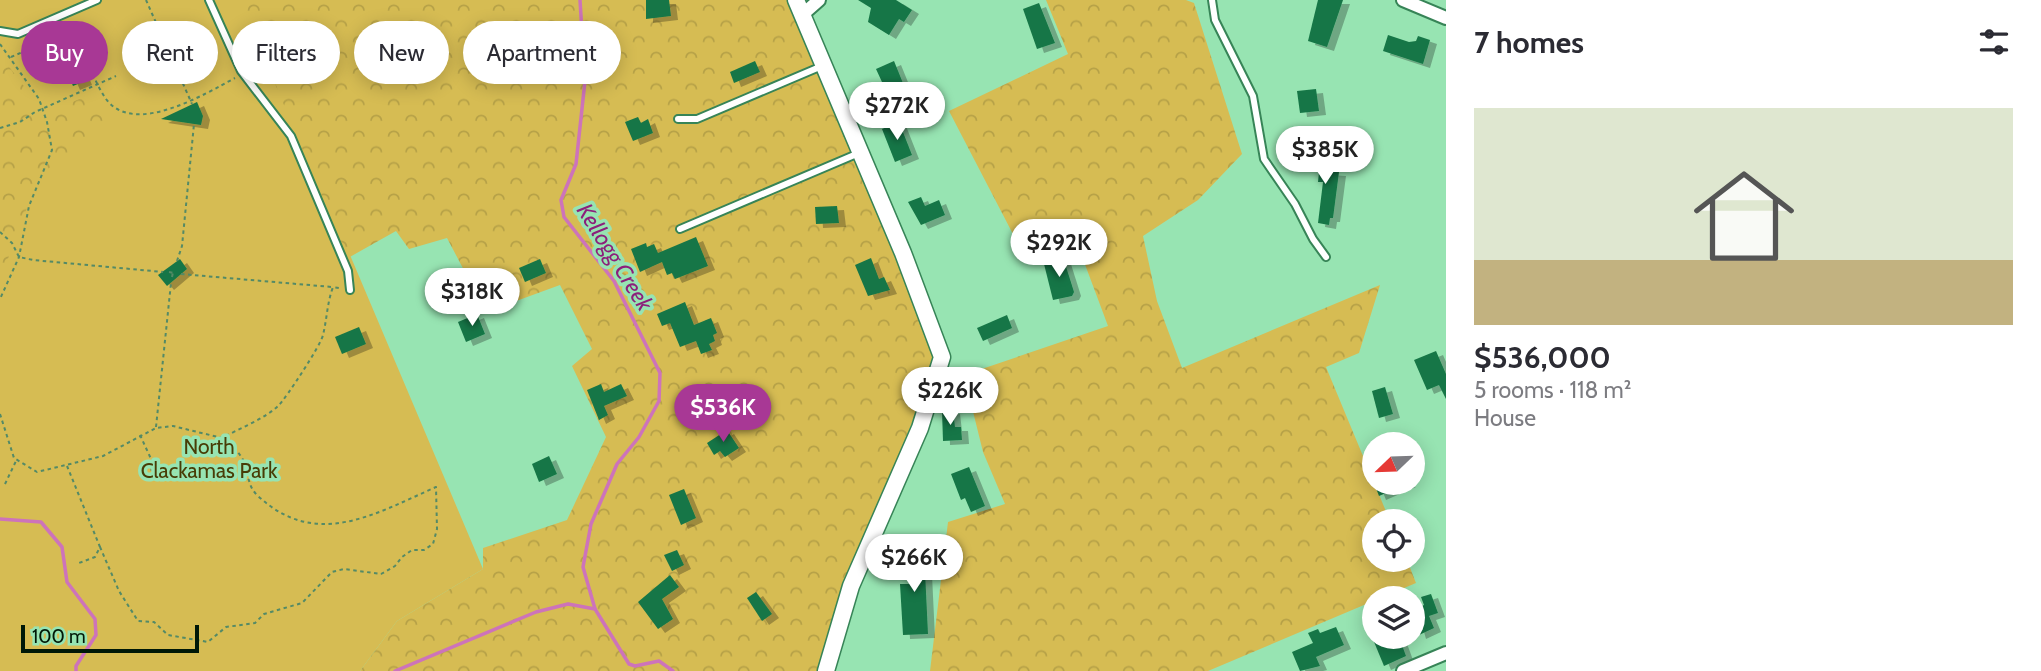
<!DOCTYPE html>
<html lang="en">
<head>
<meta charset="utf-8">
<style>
	body { margin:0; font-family:Cabin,sans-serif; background:#f7f7f7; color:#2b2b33; height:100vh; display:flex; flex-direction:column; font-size:26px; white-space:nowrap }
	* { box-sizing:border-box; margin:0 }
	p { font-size:23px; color:#7c7c81 }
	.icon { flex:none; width:38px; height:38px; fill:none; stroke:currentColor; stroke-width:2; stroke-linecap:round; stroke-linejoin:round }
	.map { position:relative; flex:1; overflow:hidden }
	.side { display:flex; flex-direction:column; background:#fff; width:595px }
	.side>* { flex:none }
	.top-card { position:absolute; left:21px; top:21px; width:665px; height:63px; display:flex; gap:14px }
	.needle { width:46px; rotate:247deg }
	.tools { position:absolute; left:1362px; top:432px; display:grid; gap:14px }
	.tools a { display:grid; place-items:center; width:63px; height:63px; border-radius:50%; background:#fff; box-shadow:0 4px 18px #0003; font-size:35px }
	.scale { position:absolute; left:21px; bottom:18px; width:178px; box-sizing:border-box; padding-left:7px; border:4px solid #001807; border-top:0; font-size:19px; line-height:24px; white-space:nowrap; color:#001807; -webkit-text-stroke:5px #97e4b2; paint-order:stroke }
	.price { position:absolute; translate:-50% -60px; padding:0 16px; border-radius:24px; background:#fff; color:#222; font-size:23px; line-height:46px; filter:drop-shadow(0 2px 4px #0008) }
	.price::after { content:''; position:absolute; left:50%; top:42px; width:21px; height:16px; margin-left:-10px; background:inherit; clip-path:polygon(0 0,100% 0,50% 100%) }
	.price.on { background:#a83895; color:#fff }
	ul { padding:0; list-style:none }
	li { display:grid; align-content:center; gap:14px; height:371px; padding:0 28px }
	li span { display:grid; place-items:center; height:217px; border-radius:0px; color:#555 }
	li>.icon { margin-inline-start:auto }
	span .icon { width:126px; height:126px; fill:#fffc; stroke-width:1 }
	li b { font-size:30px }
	h2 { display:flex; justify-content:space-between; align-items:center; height:84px; padding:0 28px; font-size:30px }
	.chip { padding:0 24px; border-radius:32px; background:#fff; box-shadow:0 4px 18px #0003; font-size:24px; line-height:63px }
	.chip.on { background:#a83895; color:#fff }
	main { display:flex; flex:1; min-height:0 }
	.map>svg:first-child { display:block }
</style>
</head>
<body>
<main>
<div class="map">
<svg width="1446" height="671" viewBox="0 0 1446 671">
	<defs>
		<pattern id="forest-crowns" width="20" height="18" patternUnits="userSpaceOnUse" patternTransform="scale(1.75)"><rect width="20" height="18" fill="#d6bc53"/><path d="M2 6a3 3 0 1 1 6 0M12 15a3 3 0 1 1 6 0" fill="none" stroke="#b6a147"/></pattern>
		<filter id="shadow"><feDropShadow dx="7" dy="4" stdDeviation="0" flood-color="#0004"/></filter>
	</defs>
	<rect width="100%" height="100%" fill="#97e4b2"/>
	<!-- green -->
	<path fill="#d6bc53" d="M0,0h242l241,569 -86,52 -37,50h-360z"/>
	<!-- forest -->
	<g fill="url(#forest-crowns)">
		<path d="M240,0h551l143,345 2,19 -91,223 -19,84h-466l37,-50 86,-52v-21l84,-28 39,-83 -34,-71 20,-17 -32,-64 -74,27 -39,-74 -38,11 -13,-18 -48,27z"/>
		<path d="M1046,0h140l8,3 48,151 -44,46 -55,36 14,65 25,67 198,-83 -21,68 -33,14 64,154 -16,1v38h33l9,23 -208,88h-278l18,-149 57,-18 -22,-52 -19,-77 144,-49 -40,-107 -53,19 -66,-127 119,-57z"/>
		<path d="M0,50l10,18 20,26 11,21 53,-22 20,26 -2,6 -19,10 -54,41 -39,104z"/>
	</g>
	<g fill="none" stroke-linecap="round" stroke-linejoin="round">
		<!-- stream -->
		<g stroke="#cd73ba" stroke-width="3.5">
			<path d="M580,0l5,81 -9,83 -15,36 3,17 50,64 46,92 -1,28 -20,36 -22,27 -26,60 -8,43 12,42 34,55 6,2 24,-5 14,10"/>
			<path d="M0,519l41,3 21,25 5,35 28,37 1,16 -20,31v5"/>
			<path d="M395,671l141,-59 32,-8 27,5"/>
		</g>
	</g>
	<!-- building -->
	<g fill="#167646" filter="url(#shadow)">
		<path d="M646,0h23l2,16 -25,3z"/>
		<path d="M858,0h38l16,10 -8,12 -5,-3 -10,16 -21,-13 3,-14z"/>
		<path d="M1318,0h25l-16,47 -19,-6z"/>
		<path d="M1039,3l16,40 -18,6 -14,-40z"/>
		<path d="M1388,35l21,7 7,-1 2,-5 12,4 -7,24 -40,-13z"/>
		<path d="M755,61l5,11 -26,11 -4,-11z"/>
		<path d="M894,61l13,32 4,-2 4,10 -21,8 -4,-10 -27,11 -7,-17 26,-11 -6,-13z"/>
		<path d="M80,69l5,12 -12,5 -5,-12z"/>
		<path d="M1316,89l3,22 -19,2 -3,-22z"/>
		<path d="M197,102l6,14 -2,9 -40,-6z"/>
		<path d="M638,117l3,6 7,-4 5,14 -20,8 -8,-19z"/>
		<path d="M899,122l13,33 -17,7 -13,-33z"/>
		<path d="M1311,150l15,2 -2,19 15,1 -6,46h-3l-1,7 -11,-2 5,-41h-5l1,-10h-7l1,-6 -4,-1z"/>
		<path d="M921,197l4,9 14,-6 6,15 -24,10 -13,-23z"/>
		<path d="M837,206l2,17 -23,1 -1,-17z"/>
		<path d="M696,237l12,29 -33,13 -3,-6 -5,2 -5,-13 -22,10 -9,-23 15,-6 1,4 7,-3 4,9z"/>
		<path d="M1063,257l11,35 -2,4 -19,4 -9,-36z"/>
		<path d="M871,258l8,21 5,-2 6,13 -22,6 -13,-31z"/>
		<path d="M180,259l7,10 -20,17 -9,-11z"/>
		<path d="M540,259l6,14 -21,9 -6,-14z"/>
		<path d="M685,302l9,23 17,-7 6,15 -4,2 2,6 -6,3 3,6 -11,4 -5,-13 -16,6 -10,-24 -8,3 -5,-12z"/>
		<path d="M477,314l8,20 -19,8 -8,-20z"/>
		<path d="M1007,315l5,13 -29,13 -6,-13z"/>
		<path d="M359,327l7,17 -24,10 -7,-17z"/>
		<path d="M1436,351l10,23v25l-7,-14 -12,5 -13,-30z"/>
		<path d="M601,384l3,8 17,-8 6,12 -23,10 4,9 -9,5 -12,-30z"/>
		<path d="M1385,387l8,27 -14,4 -7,-27z"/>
		<path d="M724,391l13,19 -14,9 -13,-18z"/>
		<path d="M953,410l2,17h6l1,13 -19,1 -1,-30z"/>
		<path d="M727,430l12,18 -14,9 -5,-6 -6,4 -7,-12z"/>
		<path d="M549,456l8,18 -18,8 -7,-18z"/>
		<path d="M969,467l16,39 -14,6 -6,-14 -4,2 -10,-26z"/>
		<path d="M1374,483h35l-30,13z"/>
		<path d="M684,489l12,29 -15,7 -12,-30z"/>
		<path d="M921,546l7,24 -3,1 3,63 -25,1 -3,-51h11l-11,-31z"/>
		<path d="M677,550l7,15 -12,6 -8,-16z"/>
		<path d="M670,575l9,12 -17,12 11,20 -15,10 -20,-27z"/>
		<path d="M756,592l16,22 -10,7 -15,-23z"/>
		<path d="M1431,594l7,19 -9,3 5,12 -15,7 -7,-25 12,-5 -3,-8z"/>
		<path d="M1336,627l8,18 -28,12 4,9 -20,5 -8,-19 21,-9 -5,-10 10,-4 2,4z"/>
		<path d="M1372,637h27l7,19 -22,10z"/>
	</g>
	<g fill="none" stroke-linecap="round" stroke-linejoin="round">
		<defs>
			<g id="service">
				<path d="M209,0l32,71 50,65 57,135 2,19"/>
				<path d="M1212,0l3,20 38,76 11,63 31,45 18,35 13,18"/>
				<path d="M0,31l18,3 79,-34"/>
				<path d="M678,119h19l125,-53"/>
				<path d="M680,229l179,-76"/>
			</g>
			<g id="minor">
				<path d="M1403,0l43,18"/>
				<path d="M802,15l17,-15"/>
				<path d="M1403,671l43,-18"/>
			</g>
			<path id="tertiary" d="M796,0l107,253 39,104 -22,71 -69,158 -25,85"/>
		</defs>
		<!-- service casing -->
		<use href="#service" stroke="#378457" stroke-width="10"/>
		<!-- minor casing -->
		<use href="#minor" stroke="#378457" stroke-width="16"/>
		<!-- tertiary casing -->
		<use href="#tertiary" stroke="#378457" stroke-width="19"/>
		<!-- path -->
		<g stroke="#548a66" stroke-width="2" stroke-dasharray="3.5 3.5" stroke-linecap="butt">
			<path d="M146,0l46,104"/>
			<path d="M0,44l39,55 8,23 5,28 -23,56 -10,51 -19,42"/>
			<path d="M11,57l65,-28c9,22 16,50 30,70 28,38 99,-5 129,-21"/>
			<path d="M0,128l20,-6 15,-10 81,-36"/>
			<path d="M0,232l12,11 7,14 14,3 130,12"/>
			<path d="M177,261l5,-15 12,-122"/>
			<path d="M169,272l5,1"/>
			<path d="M181,274l151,13"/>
			<path d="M172,277l1,-5"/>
			<path d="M0,414l14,44 23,14 66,-16 53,-28 17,-2 49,12c18,-10 43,-19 57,-33 7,-7 42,-60 44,-70 4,-16 4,-32 10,-48l6,1"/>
			<path d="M156,427l15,-144"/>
			<path d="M140,435l12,26 -1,18"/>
			<path d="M67,466l33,81 -5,10 -16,6"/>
			<path d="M5,484l11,-23"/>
			<path d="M100,547l19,44 19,30 16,1 14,13 40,7 18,-15 29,-4 9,-9 38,-11 30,-31 12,-3 37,5 14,-8 7,-9 10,-7h12l9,-6 4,-15 -1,-42c-61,27 -120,63 -178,9 -11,-10 -9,-22 -14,-34 -5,-11 -13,-17 -22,-24"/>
		</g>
		<!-- service -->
		<use href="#service" stroke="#fff" stroke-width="6"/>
		<!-- minor -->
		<use href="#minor" stroke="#fff" stroke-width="12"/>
		<!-- tertiary -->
		<use href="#tertiary" stroke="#fff" stroke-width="16"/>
	</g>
	<g text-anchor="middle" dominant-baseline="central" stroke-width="7" stroke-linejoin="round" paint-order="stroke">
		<!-- park labels -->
		<g font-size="21" fill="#483c06" stroke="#97e4b2">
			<text x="209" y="446">North<tspan x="209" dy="24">Clackamas Park</tspan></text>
		</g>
		<!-- water labels -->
		<g font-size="23" font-style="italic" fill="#8c1f7b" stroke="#97e4b2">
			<text transform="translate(615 257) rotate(58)">Kellogg Creek</text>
		</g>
	</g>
</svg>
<div class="tools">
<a><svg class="needle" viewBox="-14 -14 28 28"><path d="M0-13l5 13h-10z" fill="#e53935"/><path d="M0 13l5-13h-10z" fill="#7c7c81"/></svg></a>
<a><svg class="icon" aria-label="locate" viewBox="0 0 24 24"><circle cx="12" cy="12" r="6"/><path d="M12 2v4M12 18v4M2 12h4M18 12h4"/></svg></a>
<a><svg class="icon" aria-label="layers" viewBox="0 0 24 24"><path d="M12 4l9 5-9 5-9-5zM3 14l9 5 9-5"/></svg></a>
</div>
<div class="scale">100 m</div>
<b class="price" style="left:897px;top:142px">$272K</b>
<b class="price" style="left:1325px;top:186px">$385K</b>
<b class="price" style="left:1059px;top:279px">$292K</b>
<b class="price" style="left:472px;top:328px">$318K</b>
<b class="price" style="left:950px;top:427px">$226K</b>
<b class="price on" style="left:723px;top:444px">$536K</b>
<b class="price" style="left:914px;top:594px">$266K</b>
<div class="top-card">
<a class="chip on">Buy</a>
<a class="chip">Rent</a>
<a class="chip">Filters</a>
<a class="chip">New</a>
<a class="chip">Apartment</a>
</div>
</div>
<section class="side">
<h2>7 homes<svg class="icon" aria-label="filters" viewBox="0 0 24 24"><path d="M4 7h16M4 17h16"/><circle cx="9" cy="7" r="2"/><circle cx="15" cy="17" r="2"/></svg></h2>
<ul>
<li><span style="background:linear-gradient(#dfe7d0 70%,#c2b280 0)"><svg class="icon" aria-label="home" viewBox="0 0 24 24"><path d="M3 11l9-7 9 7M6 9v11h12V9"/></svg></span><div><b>$536,000</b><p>5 rooms · 118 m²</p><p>House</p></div></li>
</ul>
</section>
</main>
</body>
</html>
